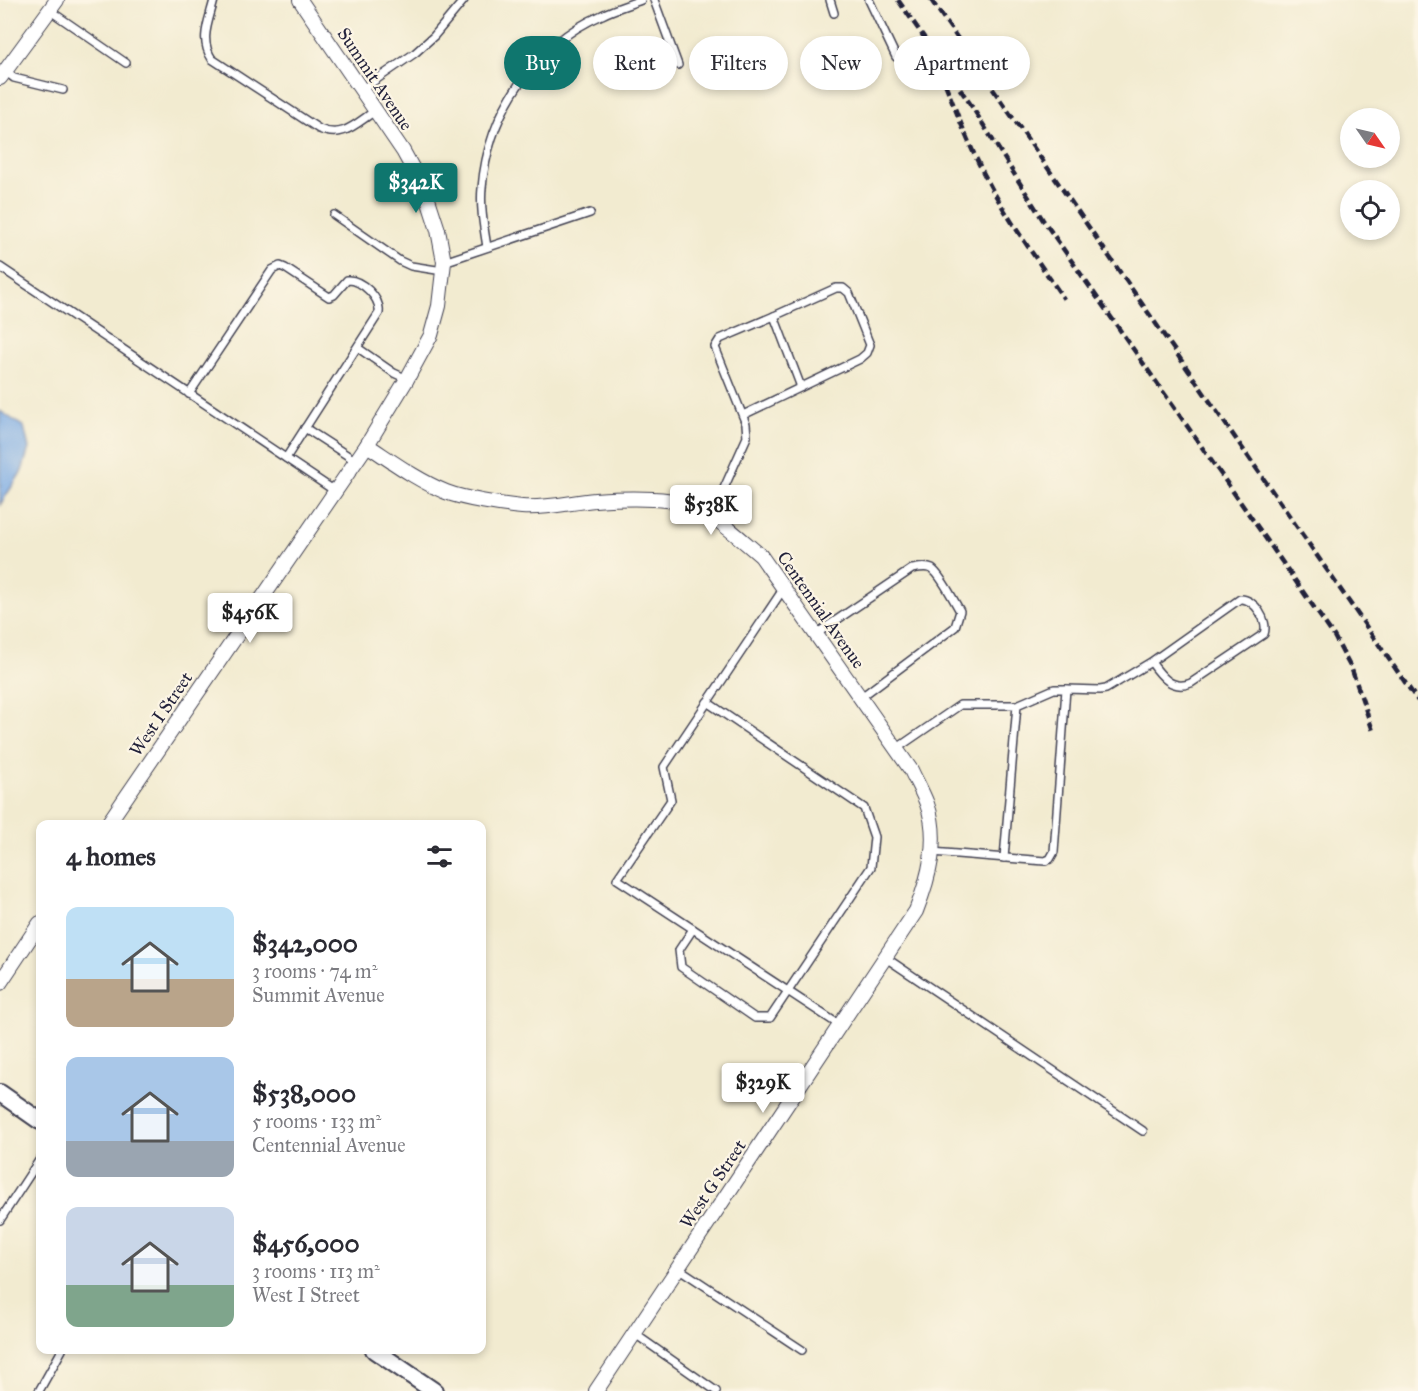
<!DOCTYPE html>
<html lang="en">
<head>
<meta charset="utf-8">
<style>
	body { margin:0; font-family:"IM FELL Great Primer",serif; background:#f2f2f3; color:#2b2b33; height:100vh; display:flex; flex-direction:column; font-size:22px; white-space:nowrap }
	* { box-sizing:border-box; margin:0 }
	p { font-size:20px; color:#7c7c81 }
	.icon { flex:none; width:33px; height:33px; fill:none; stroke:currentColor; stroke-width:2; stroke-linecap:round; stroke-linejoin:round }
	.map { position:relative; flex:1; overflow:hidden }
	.sheet { position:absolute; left:36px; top:820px; width:450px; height:534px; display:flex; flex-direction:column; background:#fff; border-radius:12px; box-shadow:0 3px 9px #0003 }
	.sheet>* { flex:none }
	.top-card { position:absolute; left:504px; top:36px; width:570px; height:54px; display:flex; gap:12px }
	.needle { width:39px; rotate:124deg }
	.fabs { position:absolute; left:1340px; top:108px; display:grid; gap:12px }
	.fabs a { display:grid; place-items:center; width:60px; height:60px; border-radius:50%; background:#fff; box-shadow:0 3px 9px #0003; font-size:30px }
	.price { position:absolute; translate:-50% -51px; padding:0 14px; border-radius:6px; background:#fff; color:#222; font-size:20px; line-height:39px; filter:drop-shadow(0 2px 3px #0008) }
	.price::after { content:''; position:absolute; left:50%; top:36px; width:18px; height:14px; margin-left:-9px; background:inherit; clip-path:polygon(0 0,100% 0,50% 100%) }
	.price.on { background:#0f766e; color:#fff }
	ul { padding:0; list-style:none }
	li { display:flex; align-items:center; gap:18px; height:150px; padding:0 30px }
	li span { display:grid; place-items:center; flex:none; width:168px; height:120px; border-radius:12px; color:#555 }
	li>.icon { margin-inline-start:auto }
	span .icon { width:72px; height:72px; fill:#fffc; stroke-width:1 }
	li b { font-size:26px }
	h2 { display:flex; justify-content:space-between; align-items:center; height:72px; padding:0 30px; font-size:26px }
	.chip { padding:0 21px; border-radius:27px; background:#fff; box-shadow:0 3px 9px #0003; font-size:21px; line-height:54px }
	.chip.on { background:#0f766e; color:#fff }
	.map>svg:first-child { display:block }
</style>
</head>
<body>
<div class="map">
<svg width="1418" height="1391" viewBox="0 0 1418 1391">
	<rect width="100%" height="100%" fill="#fcf5e5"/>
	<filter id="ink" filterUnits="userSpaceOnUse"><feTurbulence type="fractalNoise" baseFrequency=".0167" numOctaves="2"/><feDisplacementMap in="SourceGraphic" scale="12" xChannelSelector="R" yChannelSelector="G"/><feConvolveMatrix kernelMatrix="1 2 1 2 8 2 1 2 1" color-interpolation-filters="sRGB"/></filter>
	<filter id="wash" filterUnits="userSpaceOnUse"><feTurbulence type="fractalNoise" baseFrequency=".008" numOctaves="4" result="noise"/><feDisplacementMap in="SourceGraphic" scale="24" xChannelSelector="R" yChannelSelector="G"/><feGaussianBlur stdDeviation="1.35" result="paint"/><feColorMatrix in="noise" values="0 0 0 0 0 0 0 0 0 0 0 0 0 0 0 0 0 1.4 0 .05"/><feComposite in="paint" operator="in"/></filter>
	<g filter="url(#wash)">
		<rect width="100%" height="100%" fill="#f2ebd0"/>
		<!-- water -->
		<path fill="#7aaae4" stroke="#4e6690" stroke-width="1.5" d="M0,411l24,16 5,21 -7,23 -22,34z"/>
	</g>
	<g filter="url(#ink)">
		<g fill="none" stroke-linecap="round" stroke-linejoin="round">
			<defs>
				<g id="service">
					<path d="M214,0c-5,21 -15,40 -2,59l107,70c24,10 36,-5 56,-18"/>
					<path d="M654,0l24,65"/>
					<path d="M830,0l4,13"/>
					<path d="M869,0l27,57"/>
					<path d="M49,10l77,53"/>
					<path d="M5,71l9,7 49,12"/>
					<path d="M361,90l54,-37 19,-17 30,-36"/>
					<path d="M334,215l66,46 11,5 32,5"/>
					<path d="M487,247c-3,-19 -7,-40 -5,-59 6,-74 51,-143 120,-173 12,-6 26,-10 39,-15"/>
					<path d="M444,262l146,-49"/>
					<path d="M0,267l335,224"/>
					<path d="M358,348l36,25 13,6"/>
					<path d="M189,394l83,-124 8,-4 5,2 44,29 5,-2 13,-15c14,-1 34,18 32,33l-93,145"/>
					<path d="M743,415l117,-56 7,-6 3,-8 -21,-52 -6,-5h-7l-62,28"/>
					<path d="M305,428l51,33"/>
					<path d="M711,517l36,-80 -1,-13 -31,-77 5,-8 54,-23 27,71"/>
					<path d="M784,588l-120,179 7,33 -54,79 224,147"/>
					<path d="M816,634l96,-65c6,-1 14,-3 20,0 9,6 22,32 28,42l-5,16 -95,71"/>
					<path d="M896,749l64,-44h57"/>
					<path d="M932,852l113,9 5,-2 4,-7 12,-163 34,1 6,-1 45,-27 89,-63c14,-1 29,22 24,35l-73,49c-19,8 -30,-7 -40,-21"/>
					<path d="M1004,858l13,-153 37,-16h12"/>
					<path d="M693,929l-14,21 2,17 74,51h15l101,-151 3,-30 -10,-29 -157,-106"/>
					<path d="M886,958l257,173"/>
					<path d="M0,1220l40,-61"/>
					<path d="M678,1268l124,82"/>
					<path d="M635,1334l81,57"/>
					<path d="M39,1391l23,-41"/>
				</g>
				<g id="minor">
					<path d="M0,78l57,-78"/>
					<path d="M367,445c26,17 50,35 79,47 18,7 56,13 76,15 24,2 49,-5 73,-7 29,-2 72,-4 100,6 19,8 49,36 66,50l150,214c5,11 12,23 16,34 13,35 2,74 -11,107l-320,480"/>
					<path d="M107,825l260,-380 40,-66 24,-44 8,-29 5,-44 -6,-32 -12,-37 -23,-42 -103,-151"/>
					<path d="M0,983l40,-60"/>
				</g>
				<g id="tertiary">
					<path d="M0,1093l40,28"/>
					<path d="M374,1350l60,41"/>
				</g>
			</defs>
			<!-- service casing -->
			<use href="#service" stroke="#414051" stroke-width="10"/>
			<!-- minor casing -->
			<use href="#minor" stroke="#414051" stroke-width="16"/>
			<!-- tertiary casing -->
			<use href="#tertiary" stroke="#414051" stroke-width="20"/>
			<!-- service -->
			<use href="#service" stroke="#fff" stroke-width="7"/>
			<!-- minor -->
			<use href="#minor" stroke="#fff" stroke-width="14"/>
			<!-- tertiary -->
			<use href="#tertiary" stroke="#fff" stroke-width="16"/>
			<!-- rail -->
			<g stroke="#22223b" stroke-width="4.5" stroke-dasharray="9 4.5" stroke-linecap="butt">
				<path d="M898,0l71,102 74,118 291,416 18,34 21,61"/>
				<path d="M931,0l487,701"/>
				<path d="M940,71c13,31 24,63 39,93 23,48 55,91 85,135"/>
			</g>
		</g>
	</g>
	<g text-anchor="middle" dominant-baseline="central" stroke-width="4.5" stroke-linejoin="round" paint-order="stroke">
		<!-- street labels -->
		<g font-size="18" fill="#22223b" stroke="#fcf5e5">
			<text transform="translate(375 79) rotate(56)">Summit Avenue</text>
			<text transform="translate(821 610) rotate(55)">Centennial Avenue</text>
			<text transform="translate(161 714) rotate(-56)">West I Street</text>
			<text transform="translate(713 1184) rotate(-56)">West G Street</text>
		</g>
	</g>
</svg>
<div class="fabs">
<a><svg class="needle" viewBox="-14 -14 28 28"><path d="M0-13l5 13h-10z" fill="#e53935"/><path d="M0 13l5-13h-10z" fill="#7c7c81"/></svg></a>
<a><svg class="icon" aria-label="locate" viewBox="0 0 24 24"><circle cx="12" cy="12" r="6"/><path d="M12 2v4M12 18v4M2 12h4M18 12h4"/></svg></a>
</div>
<b class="price on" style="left:416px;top:214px">$342K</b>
<b class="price" style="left:711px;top:536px">$538K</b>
<b class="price" style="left:250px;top:644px">$456K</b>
<b class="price" style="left:763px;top:1114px">$329K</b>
<div class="top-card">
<a class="chip on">Buy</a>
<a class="chip">Rent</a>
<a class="chip">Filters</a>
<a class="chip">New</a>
<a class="chip">Apartment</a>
</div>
<section class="sheet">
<h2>4 homes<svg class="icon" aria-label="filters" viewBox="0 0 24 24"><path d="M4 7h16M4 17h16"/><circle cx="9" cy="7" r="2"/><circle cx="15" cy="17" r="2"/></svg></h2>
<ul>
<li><span style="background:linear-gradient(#bfe0f5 60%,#b9a48a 0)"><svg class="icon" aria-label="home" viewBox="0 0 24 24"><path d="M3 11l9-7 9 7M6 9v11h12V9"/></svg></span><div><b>$342,000</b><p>3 rooms · 74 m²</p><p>Summit Avenue</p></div></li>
<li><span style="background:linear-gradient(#a9c7e8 70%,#9aa5b1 0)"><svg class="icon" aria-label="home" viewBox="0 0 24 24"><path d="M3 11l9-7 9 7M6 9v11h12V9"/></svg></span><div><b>$538,000</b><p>5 rooms · 133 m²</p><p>Centennial Avenue</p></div></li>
<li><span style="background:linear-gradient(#c9d6e8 65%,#7fa58c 0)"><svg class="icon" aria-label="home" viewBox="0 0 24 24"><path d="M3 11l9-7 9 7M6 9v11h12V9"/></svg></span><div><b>$456,000</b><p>3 rooms · 113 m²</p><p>West I Street</p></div></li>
</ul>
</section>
</div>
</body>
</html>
